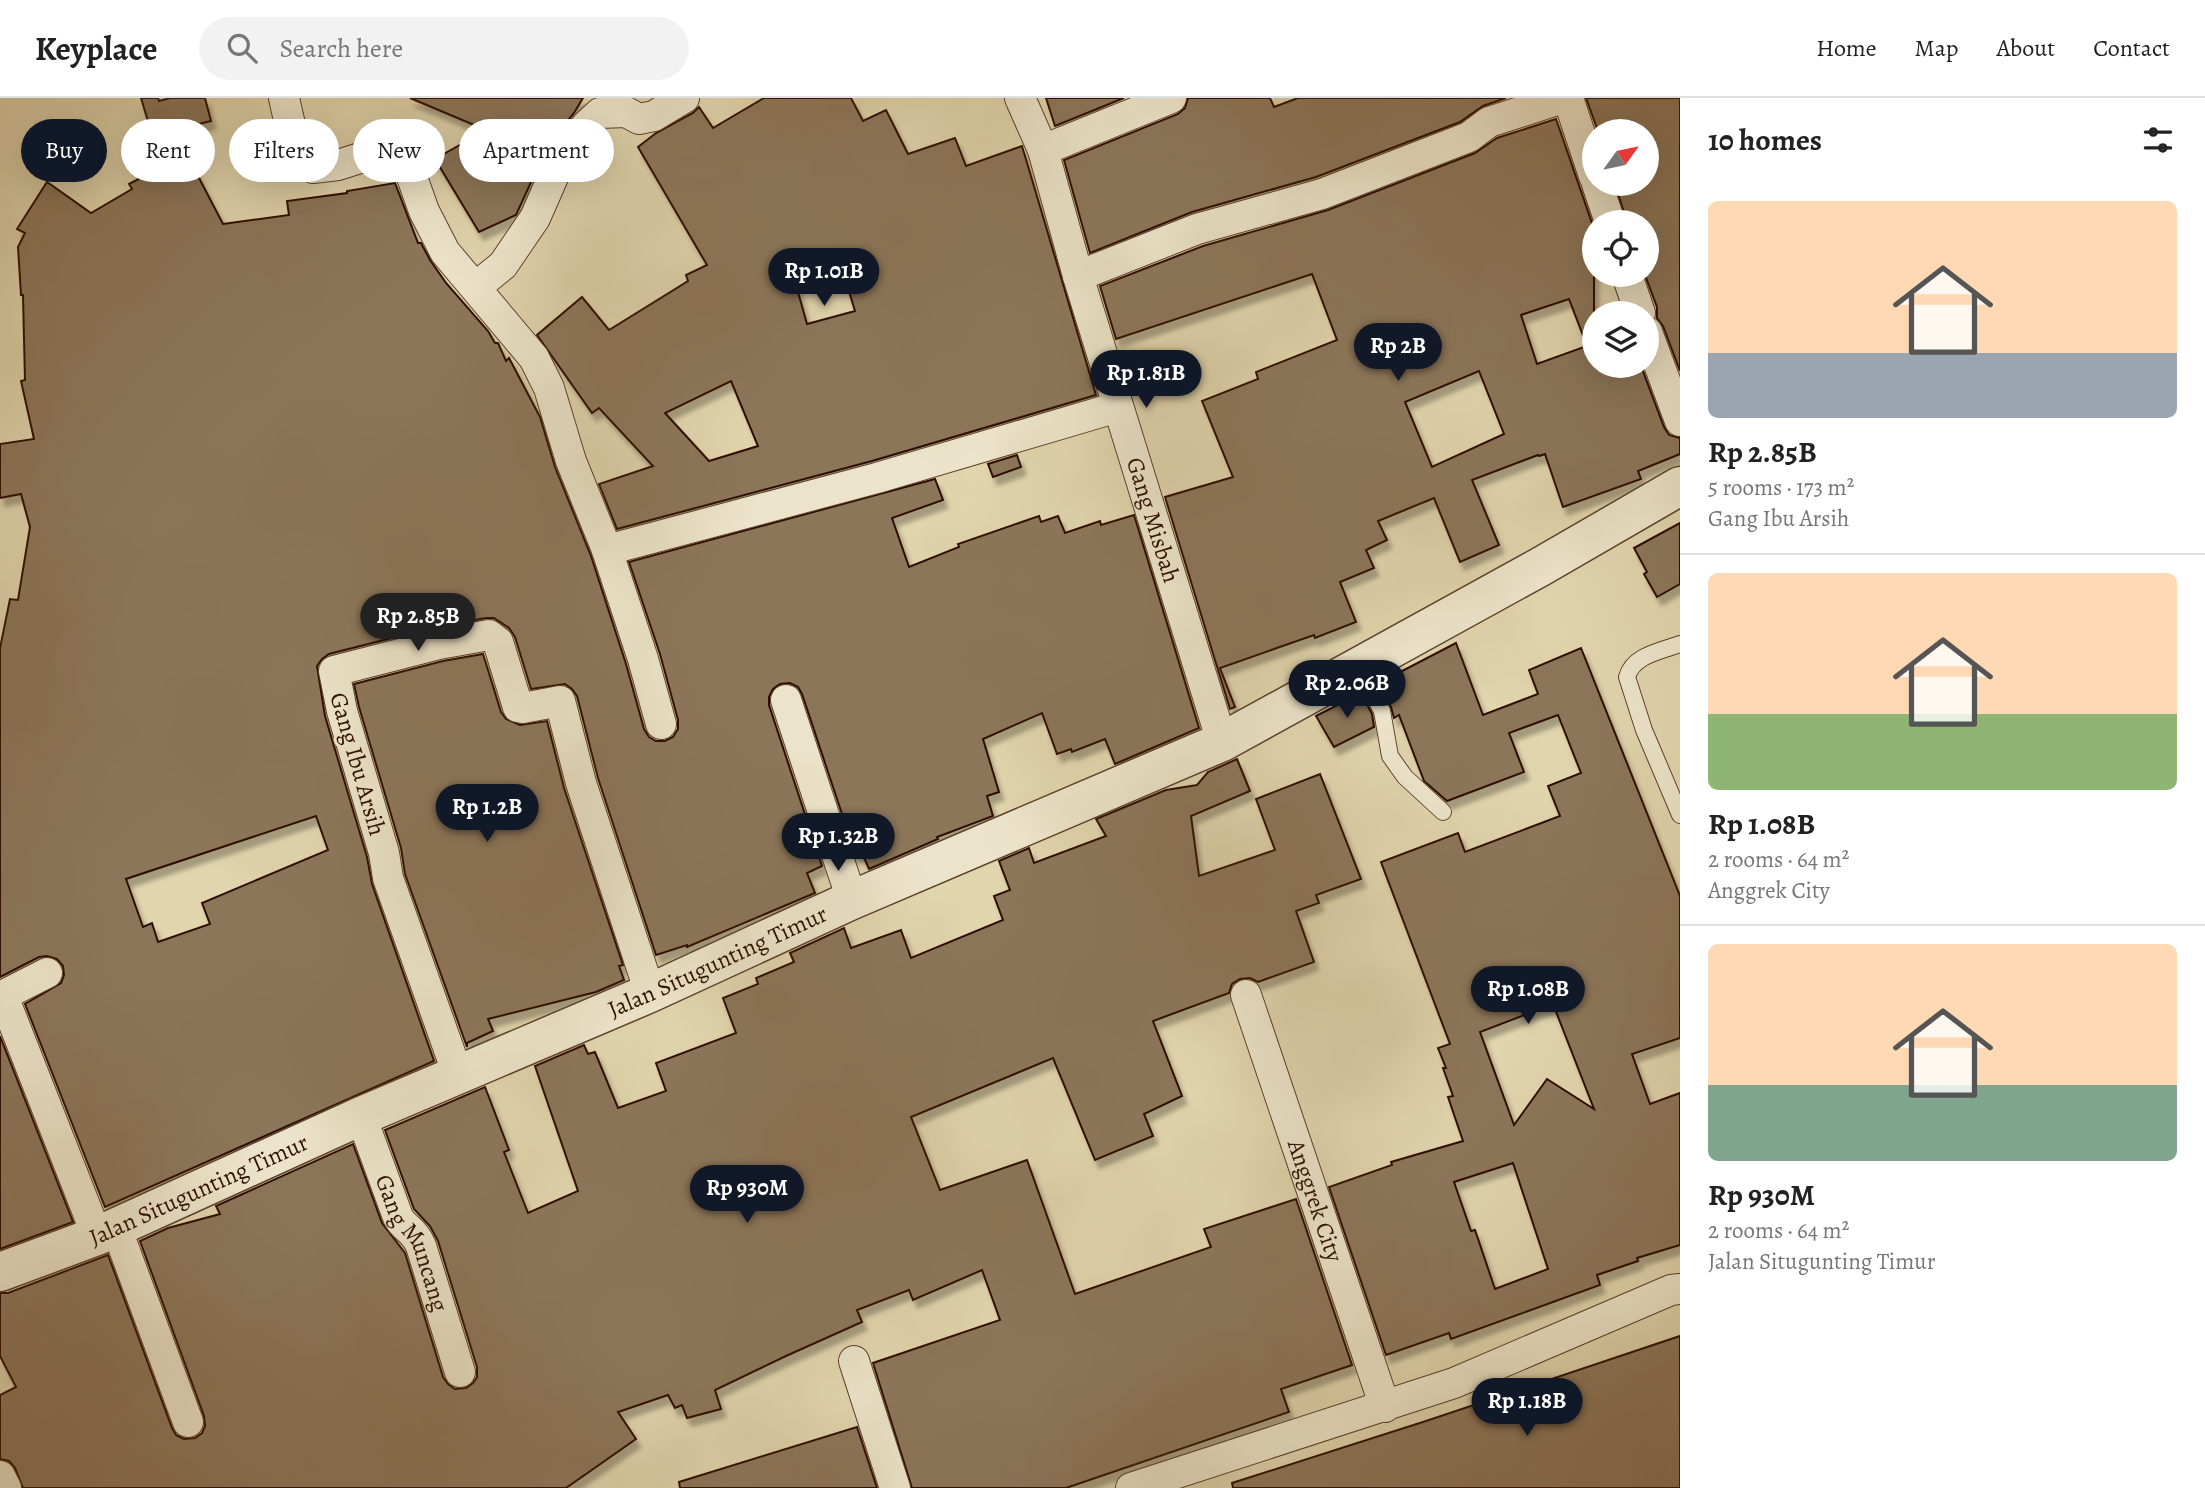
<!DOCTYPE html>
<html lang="en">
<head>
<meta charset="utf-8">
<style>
	body { margin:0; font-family:Alegreya,serif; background:#f2f2f2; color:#222; height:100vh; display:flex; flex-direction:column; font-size:26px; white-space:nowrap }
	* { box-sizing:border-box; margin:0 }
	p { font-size:23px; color:#767676 }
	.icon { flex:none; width:38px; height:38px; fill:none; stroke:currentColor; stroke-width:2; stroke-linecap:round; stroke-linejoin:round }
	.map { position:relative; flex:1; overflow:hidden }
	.panel { display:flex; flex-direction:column; background:#fff; width:525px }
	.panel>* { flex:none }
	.hud { position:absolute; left:21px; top:21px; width:665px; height:63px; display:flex; gap:14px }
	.needle { width:46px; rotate:57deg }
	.tools { position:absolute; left:1582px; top:21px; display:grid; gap:14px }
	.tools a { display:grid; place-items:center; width:77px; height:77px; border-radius:50%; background:#fff; box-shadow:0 7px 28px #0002; font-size:35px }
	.price { position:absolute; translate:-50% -60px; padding:0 16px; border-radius:24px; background:#111827; color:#fff; font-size:23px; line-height:46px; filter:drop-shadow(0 2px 4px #0008) }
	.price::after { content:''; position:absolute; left:50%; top:42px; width:21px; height:16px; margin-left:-10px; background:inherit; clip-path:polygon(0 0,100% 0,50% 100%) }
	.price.current { background:#222; color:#fff }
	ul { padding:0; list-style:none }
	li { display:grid; align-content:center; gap:14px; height:371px; padding:0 28px }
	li+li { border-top:2px solid #e0e0e0 }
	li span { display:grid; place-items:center; height:217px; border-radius:10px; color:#555 }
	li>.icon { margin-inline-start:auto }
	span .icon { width:126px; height:126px; fill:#fffc; stroke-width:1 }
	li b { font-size:30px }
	h2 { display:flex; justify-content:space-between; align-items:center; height:84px; padding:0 28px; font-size:30px }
	.tag { padding:0 24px; border-radius:32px; background:#fff; box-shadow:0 7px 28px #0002; font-size:24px; line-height:63px }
	.tag.current { background:#111827; color:#fff }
	header { display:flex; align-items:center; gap:42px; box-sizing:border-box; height:98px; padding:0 35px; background:#fff; border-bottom:2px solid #e0e0e0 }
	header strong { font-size:33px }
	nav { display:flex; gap:38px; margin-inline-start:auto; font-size:24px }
	.search { width:490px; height:63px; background:#f2f2f2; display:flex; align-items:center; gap:18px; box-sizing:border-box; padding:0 24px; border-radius:38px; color:#767676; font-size:26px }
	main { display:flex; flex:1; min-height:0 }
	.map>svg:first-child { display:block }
</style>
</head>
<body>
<header>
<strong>Keyplace</strong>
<div class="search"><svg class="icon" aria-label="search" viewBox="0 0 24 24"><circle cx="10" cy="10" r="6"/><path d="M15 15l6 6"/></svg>Search here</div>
<nav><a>Home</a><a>Map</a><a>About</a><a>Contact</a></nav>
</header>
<main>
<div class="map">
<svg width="1680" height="1390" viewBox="0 0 1680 1390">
	<defs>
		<filter id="shadow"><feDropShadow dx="4.5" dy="8" stdDeviation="2" flood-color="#0004"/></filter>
	</defs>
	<rect width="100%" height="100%" fill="#e1d5ad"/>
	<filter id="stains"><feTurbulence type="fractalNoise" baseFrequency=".00286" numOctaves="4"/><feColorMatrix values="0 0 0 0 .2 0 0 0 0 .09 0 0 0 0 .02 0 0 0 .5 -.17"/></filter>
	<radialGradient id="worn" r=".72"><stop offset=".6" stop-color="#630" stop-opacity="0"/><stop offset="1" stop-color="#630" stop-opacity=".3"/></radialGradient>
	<!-- building -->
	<g fill="#8c765a" stroke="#2f1001" stroke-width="2" fill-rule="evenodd" filter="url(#shadow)">
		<path d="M141,0h17l1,3 11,-3h35l6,23 -37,9 49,94 66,-9 -2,-14 60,-8v-2l48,-8 23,60h3l9,17 16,23 42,48 7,12h3l8,18 3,-3 31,59 15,50 36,89 35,108 18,65 5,8 7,4h9l8,-4 5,-8v-9l-18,-66 -31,-92 306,-83 8,21 -51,18 17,49 50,-20 -1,-3 81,-28 2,6 17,-6 7,17 35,-12 1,4 33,-10 65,213 -84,36 -10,-25 -33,13 -1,-3 -14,5 -15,-41 -59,26 16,53 -12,4 6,20 -56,21 1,2 -69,30 -8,-18 -6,2 -53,-159 -4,-7 -8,-4 -10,1 -7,5 -4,8v8l53,161 -15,7 8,20 -128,54v-2l-31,10 -58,-177 -21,-82 -5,-7 -7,-5 -34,5 -16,-52 -6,-9 -15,-10h-8l-51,9 -106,27 -7,5 -5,7 8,50 42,141 5,27 62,177 -329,146 -80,-203 36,-21 3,-8 -1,-9 -6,-7 -10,-3 -8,1 -39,20v-329l10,-49 8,1 12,-73 -9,-33 -21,4v-54l34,-5 -13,-58 4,-1 -1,-41 -1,-44h-2l-3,-48 7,-14 -8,-4 30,-47 44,31 41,-24 -3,-5 27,-14 -9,-30 6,-2zM316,718l12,34 -126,53 8,21 -52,18 -6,-19 -9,4 -17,-48z"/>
		<path d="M410,0h173l-9,15 -26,32 -32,70 -37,17 -44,-73 51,-29z"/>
		<path d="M764,0h87l12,23 23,-11 22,44 47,-16 11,28 56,-20 74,249 -224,66 -255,68 -18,-45 54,-18 -54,-58 -7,5 -55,-78 45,-38 27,33 79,-49 -2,-6 21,-10 -69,-118 18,-14 37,-20 6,-6 14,21zM837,154l18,59 -48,13 -16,-57zM731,283l27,65 -49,15 -44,-48z"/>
		<path d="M1046,0h78l-69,28z"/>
		<path d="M1188,0h82l4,9 24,-9h208l-23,8 -23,16 -144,55 -124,35 -102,41 -26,-93 114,-46 7,-6z"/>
		<path d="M1586,0h94v273l-17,-45 -6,-8v-11l-12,-32 2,-53h-20l-12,-38h32v-53h-49z"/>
		<path d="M1556,21l38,110v137h47l23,61 5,8 11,3v16l-42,17 3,8 -78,28 -18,-53 -6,2 -1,-1 -66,25 27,65 -39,17 -26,-64 -56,23 9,19 -21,10 8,18 -34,14 16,40 -41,16 -1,-3 -94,33 15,39 -5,2 -65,-212 68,-20 -31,-76 56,-22 -2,-7 81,-32 -25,-66 -196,65 -16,-53 103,-40 125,-36 147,-57 22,-15zM1569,201l18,47 -50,18 -16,-49zM1479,273l25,63 -72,33 -27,-65z"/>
		<path d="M1017,357l4,12 -28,10 -5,-13z"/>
		<path d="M1680,425v61l-23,13 -13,-23 3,-2 -13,-24z"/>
		<path d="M1456,545l27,72 55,-21 -9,-24 52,-22 99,248v142l-48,16 18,50 30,-11v152l-43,13 1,3 -41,14 3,10 -149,54 -2,-6 -63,22 -57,-168 63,-22 -1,-3 72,-21 -15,-44 5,-1 -10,-28h3l-8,-20 12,-4 -69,-182 77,-29 7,19 95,-36 -12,-30 33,-13 -23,-58 -49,18 15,39 -77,29 -23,-20 -25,-66 -5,3 -3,-11 -12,-24zM1553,906l41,105 -47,-30 -33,46 -34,-93zM1513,1065l35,106 -53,20 -20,-59 -4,1 -17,-49z"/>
		<path d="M483,556l18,58 5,7 14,6 27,-4 17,67 59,177 -4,1 5,14 -28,12 -108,27 5,12 -26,12v4l-62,-173 -4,-26 -42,-141 -5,-23 89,-23z"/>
		<path d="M1361,595l11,21 2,13 -40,20 -18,-31z"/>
		<path d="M1237,661l13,32 -59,25 8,60 76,-26 -19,-51 64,-25 41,105 -45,16 3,8 -23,8 18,51 -56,20 -8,-4 -10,1 -8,5 -3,9 -76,28 29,75 -38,18 9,22 -58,24 -42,-102 -142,59 29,73 87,-30 48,134 136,-47 -7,-18 92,-30 56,166 -71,24 8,23 -223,76h-154l-39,-125 127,-43 -18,-50 -69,30 -4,-10 -52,20 5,12 -76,34 -71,34 6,19 -34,9 -5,-13 -7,3 -7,-13 -50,17 18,27 -70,49h-543l-8,-20 -6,-7 -9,-2v-64l16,-8 -16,-31v-63h8l100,-38 64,173 4,7 8,4 11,-1 7,-5 3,-7 -1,-10 -64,-175 28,-13 52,-14 -4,-8 137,-62 29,79 23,30 38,124 5,7 7,5 11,-1 7,-5 4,-6v-10l-39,-126 -8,-15 -16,-17 -29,-79 100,-43 24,63 -5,2 24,61 50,-22 -43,-125 49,-21 4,9 7,-2 23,56 48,-17 -10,-28 80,-30 -13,-35 35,-14 -2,-6 38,-16 -4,-9 54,-25 7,20 50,-18 10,28 92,-38 -9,-24 16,-6 -11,-29 30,-13 5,15 72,-27 -10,-17 70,-29 31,-5 11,-13z"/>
		<path d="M0,938l73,186 -73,27z"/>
		<path d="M1680,1238v152h-447l-1,-5 194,-62z"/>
		<path d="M857,1329l20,61h-197l-1,-6z"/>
	</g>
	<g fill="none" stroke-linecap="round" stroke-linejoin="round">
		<defs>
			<g id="service">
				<path d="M1680,546c-19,7 -47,11 -53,33l17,53 36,85"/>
				<path d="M1359,569l23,44 8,45 15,21 38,35"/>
			</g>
			<g id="minor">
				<path d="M284,0c6,26 9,51 29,70l25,-3 60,-19 4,3 22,62 21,41 89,106 15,30 22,73 36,89 270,-72 241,-71"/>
				<path id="s1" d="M1020,0l23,52 35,126 144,466"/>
				<path d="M1568,0l26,78"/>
				<path d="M1043,52l128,-52"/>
				<path d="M1597,86l13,38"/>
				<path d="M1627,177l13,38"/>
				<path d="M1078,178l119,-47 125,-35 147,-57 20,-15 74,-24"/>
				<path d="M476,189l27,-22 32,-47 29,-66 23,-27 13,-12 26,-1 13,7 15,-3 30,-18"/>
				<path d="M1647,234l33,89"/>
				<path d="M607,452l36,109 18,65"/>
				<path d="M786,602l66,200"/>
				<path id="s2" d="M1246,897l139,412"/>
				<path d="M3,898l94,240"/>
				<path d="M0,899l47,-24"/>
				<path d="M458,977l-70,-197 -4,-25 -42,-142 -8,-40 105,-27 50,-9 9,7 20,65 5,1 37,-7 21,82 69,210"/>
				<path id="s3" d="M361,1018l37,101c7,13 15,11 23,29l39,126"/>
				<path d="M116,1129l72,195"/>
				<path d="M854,1263l41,127"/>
				<path d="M0,1378l6,12"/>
				<path d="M1131,1390l323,-105 217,-93 9,-1"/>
			</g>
			<g id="tertiary">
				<path id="s4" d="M0,1174l97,-36 264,-120 289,-123 202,-93 370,-158 318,-175 140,-81"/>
			</g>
		</defs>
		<!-- service casing -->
		<use href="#service" stroke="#5c412c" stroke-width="18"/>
		<!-- minor casing -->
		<use href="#minor" stroke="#5c412c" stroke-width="32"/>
		<!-- tertiary casing -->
		<use href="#tertiary" stroke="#5c412c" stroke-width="41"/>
		<!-- service -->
		<use href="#service" stroke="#ece4ca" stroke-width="16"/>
		<!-- minor -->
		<use href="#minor" stroke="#ece4ca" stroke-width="30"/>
		<!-- tertiary -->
		<use href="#tertiary" stroke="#ece4ca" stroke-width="38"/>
	</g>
	<g text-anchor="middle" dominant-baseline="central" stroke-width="6" stroke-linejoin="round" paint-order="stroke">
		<!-- street labels -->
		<g font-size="24" fill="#2f1001" stroke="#ece4ca">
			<text stroke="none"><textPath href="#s1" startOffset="443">Gang Misbah</textPath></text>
			<text transform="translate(358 666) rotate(74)">Gang Ibu Arsih</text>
			<text stroke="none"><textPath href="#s4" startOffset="782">Jalan Situgunting Timur</textPath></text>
			<text stroke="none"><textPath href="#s4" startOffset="215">Jalan Situgunting Timur</textPath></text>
			<text stroke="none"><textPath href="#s2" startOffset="217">Anggrek City</textPath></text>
			<text stroke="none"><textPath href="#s3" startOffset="138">Gang Muncang</textPath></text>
		</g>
	</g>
	<rect width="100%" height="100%" filter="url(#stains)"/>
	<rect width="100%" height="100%" fill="url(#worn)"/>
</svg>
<div class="tools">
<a><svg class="needle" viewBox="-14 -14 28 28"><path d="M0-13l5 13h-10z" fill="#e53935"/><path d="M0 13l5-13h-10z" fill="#767676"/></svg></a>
<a><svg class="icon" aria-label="locate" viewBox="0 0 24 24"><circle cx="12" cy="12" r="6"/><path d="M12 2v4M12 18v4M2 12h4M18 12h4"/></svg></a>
<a><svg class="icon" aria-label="layers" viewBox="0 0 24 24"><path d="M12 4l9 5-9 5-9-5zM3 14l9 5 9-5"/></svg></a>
</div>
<b class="price" style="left:824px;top:210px">Rp 1.01B</b>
<b class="price" style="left:1398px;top:285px">Rp 2B</b>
<b class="price" style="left:1146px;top:312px">Rp 1.81B</b>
<b class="price current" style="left:418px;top:555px">Rp 2.85B</b>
<b class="price" style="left:1347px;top:622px">Rp 2.06B</b>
<b class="price" style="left:487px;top:746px">Rp 1.2B</b>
<b class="price" style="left:838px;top:775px">Rp 1.32B</b>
<b class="price" style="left:1528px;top:928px">Rp 1.08B</b>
<b class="price" style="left:747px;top:1127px">Rp 930M</b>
<b class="price" style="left:1527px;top:1340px">Rp 1.18B</b>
<div class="hud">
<a class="tag current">Buy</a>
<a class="tag">Rent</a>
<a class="tag">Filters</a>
<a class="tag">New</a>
<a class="tag">Apartment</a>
</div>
</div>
<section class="panel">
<h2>10 homes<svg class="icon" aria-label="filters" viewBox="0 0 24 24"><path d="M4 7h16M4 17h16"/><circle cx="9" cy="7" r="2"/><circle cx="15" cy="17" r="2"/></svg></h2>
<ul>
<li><span style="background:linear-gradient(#ffd9b3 70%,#9aa5b1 0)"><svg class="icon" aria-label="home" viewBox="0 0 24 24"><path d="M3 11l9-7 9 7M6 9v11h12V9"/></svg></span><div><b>Rp 2.85B</b><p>5 rooms · 173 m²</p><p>Gang Ibu Arsih</p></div></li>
<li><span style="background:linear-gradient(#ffd9b3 65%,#8fb573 0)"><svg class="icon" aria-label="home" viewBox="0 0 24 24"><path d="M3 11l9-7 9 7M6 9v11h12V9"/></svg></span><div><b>Rp 1.08B</b><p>2 rooms · 64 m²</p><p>Anggrek City</p></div></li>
<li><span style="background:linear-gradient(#ffd9b3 65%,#7fa58c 0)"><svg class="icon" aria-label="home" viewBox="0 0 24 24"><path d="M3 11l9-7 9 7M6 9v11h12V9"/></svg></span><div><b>Rp 930M</b><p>2 rooms · 64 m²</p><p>Jalan Situgunting Timur</p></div></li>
</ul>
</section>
</main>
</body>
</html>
